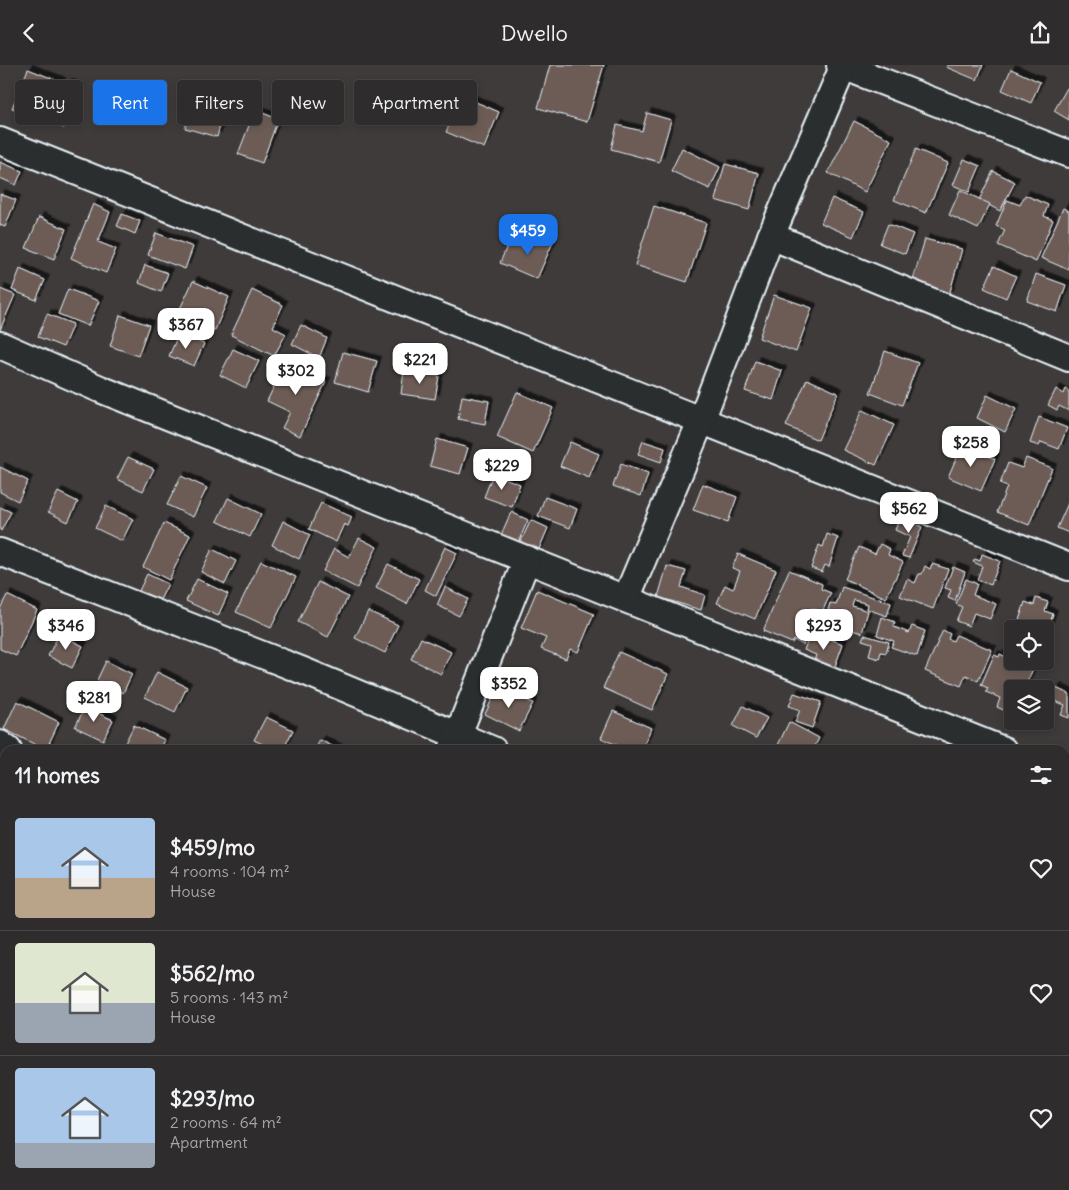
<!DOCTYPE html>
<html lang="en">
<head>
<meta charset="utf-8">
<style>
	body { margin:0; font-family:Delius,sans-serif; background:#363434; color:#f1f3f6; height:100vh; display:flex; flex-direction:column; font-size:19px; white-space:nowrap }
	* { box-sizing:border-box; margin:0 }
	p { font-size:16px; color:#a7a7a9 }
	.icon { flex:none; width:28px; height:28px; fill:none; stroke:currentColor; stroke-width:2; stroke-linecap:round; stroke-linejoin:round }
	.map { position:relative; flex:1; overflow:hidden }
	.sheet { position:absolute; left:0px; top:680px; width:1070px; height:445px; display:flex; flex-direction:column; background:#2e2c2c; border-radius:15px 15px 0 0; box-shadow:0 2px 8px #0003,0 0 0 1px #494848 }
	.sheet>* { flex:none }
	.top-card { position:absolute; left:15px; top:15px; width:500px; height:45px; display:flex; gap:10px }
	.tools { position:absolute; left:1004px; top:555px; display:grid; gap:10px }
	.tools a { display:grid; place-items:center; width:50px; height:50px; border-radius:5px; background:#2e2c2c; box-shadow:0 2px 8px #0003,0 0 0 1px #494848; font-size:25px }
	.price { position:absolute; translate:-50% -42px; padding:0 11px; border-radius:10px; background:#fff; color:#222; font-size:16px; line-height:32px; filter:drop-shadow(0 1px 2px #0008) }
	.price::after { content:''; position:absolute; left:50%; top:30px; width:15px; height:11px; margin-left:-8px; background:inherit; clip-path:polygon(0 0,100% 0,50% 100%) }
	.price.active { background:#1a73e8; color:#fff }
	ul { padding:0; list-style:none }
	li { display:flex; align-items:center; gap:15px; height:125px; padding:0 15px }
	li+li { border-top:1px solid #494848 }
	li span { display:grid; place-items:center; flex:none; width:140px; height:100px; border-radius:5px; color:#555 }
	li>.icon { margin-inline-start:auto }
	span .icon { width:60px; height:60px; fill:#fffc; stroke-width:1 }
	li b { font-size:21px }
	h2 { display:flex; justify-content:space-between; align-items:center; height:60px; padding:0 15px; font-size:21px }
	.tag { padding:0 18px; border-radius:5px; background:#2e2c2c; box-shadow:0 2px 8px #0003,0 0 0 1px #494848; font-size:18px; line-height:45px }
	.tag.active { background:#1a73e8; color:#fff }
	header { display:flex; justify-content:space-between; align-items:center; height:65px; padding:0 15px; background:#2e2c2c; font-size:22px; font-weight:600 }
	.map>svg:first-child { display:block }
</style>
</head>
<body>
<header><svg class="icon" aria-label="back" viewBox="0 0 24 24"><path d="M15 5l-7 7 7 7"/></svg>Dwello<svg class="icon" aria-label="share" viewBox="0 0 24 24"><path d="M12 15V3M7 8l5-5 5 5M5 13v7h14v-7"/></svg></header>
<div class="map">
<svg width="1069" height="1125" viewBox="0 0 1069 1125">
	<defs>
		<filter id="shadow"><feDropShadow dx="4.5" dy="-4.5" stdDeviation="0" flood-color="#0009"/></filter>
	</defs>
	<rect width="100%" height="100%" fill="#3e3b3a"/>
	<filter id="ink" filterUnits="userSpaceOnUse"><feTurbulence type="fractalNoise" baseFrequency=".02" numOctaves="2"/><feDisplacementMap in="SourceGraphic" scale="10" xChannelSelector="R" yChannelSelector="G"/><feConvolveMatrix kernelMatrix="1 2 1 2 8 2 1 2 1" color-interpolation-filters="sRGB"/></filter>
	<g filter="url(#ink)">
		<!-- building -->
		<g fill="#6d5c56" stroke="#e8f1f8" filter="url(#shadow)">
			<path d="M550,0h54l-17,57 -49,-14z"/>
			<path d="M947,0h36l-6,15 -31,-13z"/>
			<path d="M28,4l33,13 -16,39 -33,-13z"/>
			<path d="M1011,4l29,13 -9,21 -29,-13z"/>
			<path d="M67,18l13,6 -16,39 -12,-6z"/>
			<path d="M197,19l32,9 -12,44 -32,-9z"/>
			<path d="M1067,23h2v32l-15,-9z"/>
			<path d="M462,31l37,16 -15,36 -38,-16z"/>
			<path d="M255,45l23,9 -16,44 -24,-9z"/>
			<path d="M647,48l24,7 -12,42 -48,-13 6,-24 25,6z"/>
			<path d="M854,56l37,19 -26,52 -37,-19z"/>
			<path d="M682,83l38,19 -10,22 -39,-18z"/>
			<path d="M916,84l32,14 -22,50 -32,-13z"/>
			<path d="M964,94l16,7 -11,26 -16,-7z"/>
			<path d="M0,97l22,9 -6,14 -16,-7z"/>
			<path d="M725,99l34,9 -10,37 -34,-10z"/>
			<path d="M993,106l22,11 -15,29 -21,-11z"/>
			<path d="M960,125l30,14 -12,25 -29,-14z"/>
			<path d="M0,129l16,6 -11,27 -5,-2z"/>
			<path d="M1025,130l23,10 -4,11 9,4 -17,42 -38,-17 7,-15 -9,-4 11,-26 13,5z"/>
			<path d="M832,133l32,14 -11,25 -32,-14z"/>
			<path d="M93,139l17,8 -12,30 18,7 -10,24 -35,-15z"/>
			<path d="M654,141l52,17 -19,59 -52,-17z"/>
			<path d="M1063,143l6,3v59l-28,-12z"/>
			<path d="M122,149l18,7 -5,13 -18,-8z"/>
			<path d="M39,152l27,12 -12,30 -28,-11z"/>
			<path d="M888,159l25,10 -8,20 -25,-10z"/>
			<path d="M156,168l37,14 -8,22 -37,-14z"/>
			<path d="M533,169l20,8 -16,37 -37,-16 9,-22 17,8z"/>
			<path d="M925,174l37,10 -13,46 -37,-12z"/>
			<path d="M145,200l23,8 -7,19 -22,-9z"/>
			<path d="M994,201l22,10 -10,22 -22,-10z"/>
			<path d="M20,204l25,11 -9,20 -24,-10z"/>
			<path d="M1036,209l30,11 -9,27 -30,-11z"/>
			<path d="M193,216l36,16 -14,33 -37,-17z"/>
			<path d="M0,224l15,6 -15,35z"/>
			<path d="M68,224l31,12 -11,25 -30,-12z"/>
			<path d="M252,225l31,15 -10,22 13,7 -12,22 -43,-21z"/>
			<path d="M774,230l38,13 -16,44 -37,-14z"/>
			<path d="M47,249l26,10 -10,23 -25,-10z"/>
			<path d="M120,250l29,10 -11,31 -28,-10z"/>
			<path d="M301,260l26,13 -8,20 -27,-14z"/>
			<path d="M179,268l25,11 -10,22 -25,-10z"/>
			<path d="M233,284l26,12 -13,27 -26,-13z"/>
			<path d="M885,286l33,12 -16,42 -32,-12z"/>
			<path d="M343,287l34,9 -9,31 -33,-10z"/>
			<path d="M755,296l27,10 -9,29 -28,-9z"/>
			<path d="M286,297l40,20 -26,54 -18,-8 8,-16 -23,-11z"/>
			<path d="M404,305l35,6 -4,23 -34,-5z"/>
			<path d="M807,314l31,14 -20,47 -32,-14z"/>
			<path d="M1056,324l8,5 2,-5 3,2v20l-10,-5 -2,4 -9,-5z"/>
			<path d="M517,327l36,16 -20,45 -36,-16z"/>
			<path d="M987,330l29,14 -11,23 -28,-14z"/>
			<path d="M462,331l27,5 -4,23 -27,-5z"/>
			<path d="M862,345l32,15 -18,40 -33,-15z"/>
			<path d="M1039,352l28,11 -8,21 -18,-7 -2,4 -9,-3z"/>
			<path d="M437,374l31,9 -8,26 -30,-8z"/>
			<path d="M643,376l22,7 -4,14 -23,-8z"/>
			<path d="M570,377l29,12 -10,24 -29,-12z"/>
			<path d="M962,380l33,14 -14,32 -33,-14z"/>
			<path d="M128,392l26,12 -11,22 -26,-12z"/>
			<path d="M1026,393l26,10 -23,57 -32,-13 10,-25 -7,-3 8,-21 14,5z"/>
			<path d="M621,399l27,10 -7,22 -28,-10z"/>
			<path d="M0,402l28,14 -10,20 -18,-9z"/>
			<path d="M493,409l27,10 -8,23 -28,-10z"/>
			<path d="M181,411l26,12 -14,29 -26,-12z"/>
			<path d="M703,419l34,13 -9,25 -35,-12z"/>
			<path d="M58,427l20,10 -10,20 -20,-10z"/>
			<path d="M545,432l32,12 -7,19 -32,-12z"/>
			<path d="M228,433l33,16 -11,23 -33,-16z"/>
			<path d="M1069,436v32l-12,-5z"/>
			<path d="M321,438l31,14 -4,9 -4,-2 -8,18 -27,-13z"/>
			<path d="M106,441l27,13 -11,22 -27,-13z"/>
			<path d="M0,442l11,5 -10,19 -1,-1z"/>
			<path d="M511,447l17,8 -14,32 -17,-8z"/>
			<path d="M900,452l22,10 -13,31 -7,-2 8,-19 -15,-7z"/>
			<path d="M531,455l17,8 -11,26 -18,-9z"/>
			<path d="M283,456l27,14 -11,24 -27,-14z"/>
			<path d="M164,458l26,12 -21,45 -26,-13z"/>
			<path d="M827,469l11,4 -9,29 -4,-2 -3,7 -11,-4 8,-23 4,2z"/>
			<path d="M359,473l18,9 -20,41 -34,-17 11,-22 15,8z"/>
			<path d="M880,479l10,5 -2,6 15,7 -17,36 -41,-19 14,-32 16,7z"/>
			<path d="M445,482l12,6 -21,43 -11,-6z"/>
			<path d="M212,484l24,12 -11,23 -24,-12z"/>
			<path d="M738,489l38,16 -21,49 -38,-16 8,-18 8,4 7,-18 -8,-3z"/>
			<path d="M982,489l18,7 -9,24 -14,-5 5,-14 -9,-4 2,-3 5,2z"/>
			<path d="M261,496l35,16 -25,51 -35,-16z"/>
			<path d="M388,499l31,15 -12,25 -31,-16z"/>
			<path d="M932,499l16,5 -15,40 -33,-13 7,-17 8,4 4,-9h3l3,-8 5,3z"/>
			<path d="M667,501l19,5 -5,16 24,8 -4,15 -43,-13z"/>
			<path d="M953,502l12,5 -10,29 -7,-3 3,-8 -6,-2z"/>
			<path d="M789,505l33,14 -1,5 10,4 -9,19 -10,-4 -8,18 6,3 -7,16 -9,-5 -2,3 -29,-12z"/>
			<path d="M147,509l21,10 -9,18 -21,-9z"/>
			<path d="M197,514l31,15 -10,22 -32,-15z"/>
			<path d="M966,514l11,5 -4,11 23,9 -6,15 -16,-6 -5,13 -13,-5 6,-14 -6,-3z"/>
			<path d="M318,517l30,15 -20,40 -30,-15z"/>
			<path d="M445,522l23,12 -9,17 -22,-11z"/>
			<path d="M842,522l49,16 -4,13 -20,-7 1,-5 -14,-4 -2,6 16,5 -6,22 -30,-9 4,-11 -8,-3 2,-7 6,2z"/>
			<path d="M537,525l57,24 -16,38 -8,-3 -4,10 -25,-10 5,-11 -25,-10z"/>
			<path d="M7,530l30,15 -21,46 -16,-7v-40z"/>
			<path d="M1036,533l12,4 -3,9 8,3 -8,24v-9h-29l9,-27 9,3z"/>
			<path d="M368,546l30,14 -13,28 -30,-15z"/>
			<path d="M882,552l13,5 -1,5 15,6 3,-7 13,5 -8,25 -26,-9 3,-6 -17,-6z"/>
			<path d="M943,565l7,4 -2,5 5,2 3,-6 36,15 -14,31 -12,-6 -5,11 -36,-15z"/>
			<path d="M811,567l32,12 -10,28 -20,-8 3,-9 -12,-5z"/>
			<path d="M59,569l24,12 -11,22 -24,-12z"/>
			<path d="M864,570l25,7 -3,11 -5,-1 -2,7 -10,-3 3,-13 -10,-3z"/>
			<path d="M421,573l30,14 -10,22 -30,-15z"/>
			<path d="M619,587l49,22 -16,36 -49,-22z"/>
			<path d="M1000,589l12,6v1l21,8 -9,20h-12v25l-15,-7 3,-9 -14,-6 2,-4 -7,-3 13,-30 5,2z"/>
			<path d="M106,596l26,13 -9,19 -26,-13z"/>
			<path d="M157,607l30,15 -12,25 -30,-15z"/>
			<path d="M498,622l35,16 -14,28 -34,-17z"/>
			<path d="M1056,623l13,6v24l-8,-3 4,-10 -13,-5z"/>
			<path d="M794,628l27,9 -9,26 -17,-6 5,-12 -11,-4z"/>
			<path d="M17,636l42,21 -13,28 -42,-21z"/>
			<path d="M743,641l24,12 -11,20 -23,-12z"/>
			<path d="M85,642l28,13 -10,20 -28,-13z"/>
			<path d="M613,646l38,17 -9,22h-14l-27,-12z"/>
			<path d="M266,652l27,13 -10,20h-8l-21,-10z"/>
			<path d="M789,657l30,16 -6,12h-25l-10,-5z"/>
			<path d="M134,660l31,15 -5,10h-31l-6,-3z"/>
			<path d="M320,675l20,10h-25z"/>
			<path d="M3,727l2,1v43l-5,8v-47z"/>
			<path d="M1065,773l4,1v40l-4,-1z"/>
			<path d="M1065,852l4,2v26l-4,-2z"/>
			<path d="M1065,879l4,2v18l-4,-2z"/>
			<path d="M5,971v43l-5,-3v-32z"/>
			<path d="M1065,1054l4,2v38l-4,-1z"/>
			<path d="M0,1079l5,3v38h67l-2,5h-70z"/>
			<path d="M321,1120h35l-5,5h-26z"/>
			<path d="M680,1120h20l-2,5h-8z"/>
			<path d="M730,1120h32l-2,5h-33z"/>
			<path d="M858,1120h40l-2,5h-38l-2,-1z"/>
			<path d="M915,1120h4l8,5h-15z"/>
		</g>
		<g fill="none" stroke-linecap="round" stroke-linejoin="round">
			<defs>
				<g id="street">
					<path d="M840,0l229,89"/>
					<path d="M0,76l1069,426"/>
					<path d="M771,171l298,122"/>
					<path d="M0,280l100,44 903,361"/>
					<path d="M0,487l306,120 187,78"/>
					<path d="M626,534l75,-178 70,-185 73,-171"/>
					<path d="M0,679l8,6"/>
					<path d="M452,685l75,-191"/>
					<path d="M1065,710l4,1"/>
					<path d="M0,855l5,-8"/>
					<path d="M1065,914l4,2"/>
					<path d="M395,1120l3,5"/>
					<path d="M571,1120l14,5"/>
					<path d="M1064,1120l5,2"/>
					<path d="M366,1125l5,-5"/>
				</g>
			</defs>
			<!-- street casing -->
			<use href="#street" stroke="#e8f1f8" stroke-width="30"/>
			<!-- street -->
			<use href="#street" stroke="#2a2d2e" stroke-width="26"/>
		</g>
	</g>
</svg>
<div class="tools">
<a><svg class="icon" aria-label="locate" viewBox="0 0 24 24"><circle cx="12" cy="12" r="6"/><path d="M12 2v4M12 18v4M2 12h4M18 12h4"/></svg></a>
<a><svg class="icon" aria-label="layers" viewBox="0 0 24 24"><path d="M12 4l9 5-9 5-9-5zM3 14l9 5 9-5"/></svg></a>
</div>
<b class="price active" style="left:528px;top:191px">$459</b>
<b class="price" style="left:186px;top:285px">$367</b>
<b class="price" style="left:420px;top:320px">$221</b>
<b class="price" style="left:296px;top:331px">$302</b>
<b class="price" style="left:971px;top:403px">$258</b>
<b class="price" style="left:502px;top:426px">$229</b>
<b class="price" style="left:909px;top:469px">$562</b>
<b class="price" style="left:66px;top:586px">$346</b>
<b class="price" style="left:824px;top:586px">$293</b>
<b class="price" style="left:509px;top:644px">$352</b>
<b class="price" style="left:94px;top:658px">$281</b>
<div class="top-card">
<a class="tag">Buy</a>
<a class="tag active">Rent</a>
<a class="tag">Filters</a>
<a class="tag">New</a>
<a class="tag">Apartment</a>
</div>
<section class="sheet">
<h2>11 homes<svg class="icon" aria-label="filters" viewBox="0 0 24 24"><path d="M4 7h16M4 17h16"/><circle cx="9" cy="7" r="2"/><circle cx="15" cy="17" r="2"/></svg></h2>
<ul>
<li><span style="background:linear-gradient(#a9c7e8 60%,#b9a48a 0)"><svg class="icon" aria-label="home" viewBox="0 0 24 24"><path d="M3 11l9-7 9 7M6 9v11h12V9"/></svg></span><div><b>$459/mo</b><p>4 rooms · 104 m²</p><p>House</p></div><svg class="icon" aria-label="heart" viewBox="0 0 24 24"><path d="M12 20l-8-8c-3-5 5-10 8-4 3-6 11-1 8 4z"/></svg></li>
<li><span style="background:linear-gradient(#dfe7d0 60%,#9aa5b1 0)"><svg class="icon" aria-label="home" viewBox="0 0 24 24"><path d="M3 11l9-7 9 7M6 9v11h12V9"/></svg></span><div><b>$562/mo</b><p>5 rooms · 143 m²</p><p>House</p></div><svg class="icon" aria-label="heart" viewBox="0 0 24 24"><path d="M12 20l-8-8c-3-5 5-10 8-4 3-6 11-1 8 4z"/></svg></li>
<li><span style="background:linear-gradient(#a9c7e8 75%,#9aa5b1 0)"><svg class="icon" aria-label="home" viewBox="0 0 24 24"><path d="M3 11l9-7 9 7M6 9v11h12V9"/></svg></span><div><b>$293/mo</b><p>2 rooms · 64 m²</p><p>Apartment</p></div><svg class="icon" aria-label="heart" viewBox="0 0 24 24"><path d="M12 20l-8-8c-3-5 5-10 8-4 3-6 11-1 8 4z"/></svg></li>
</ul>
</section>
</div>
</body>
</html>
